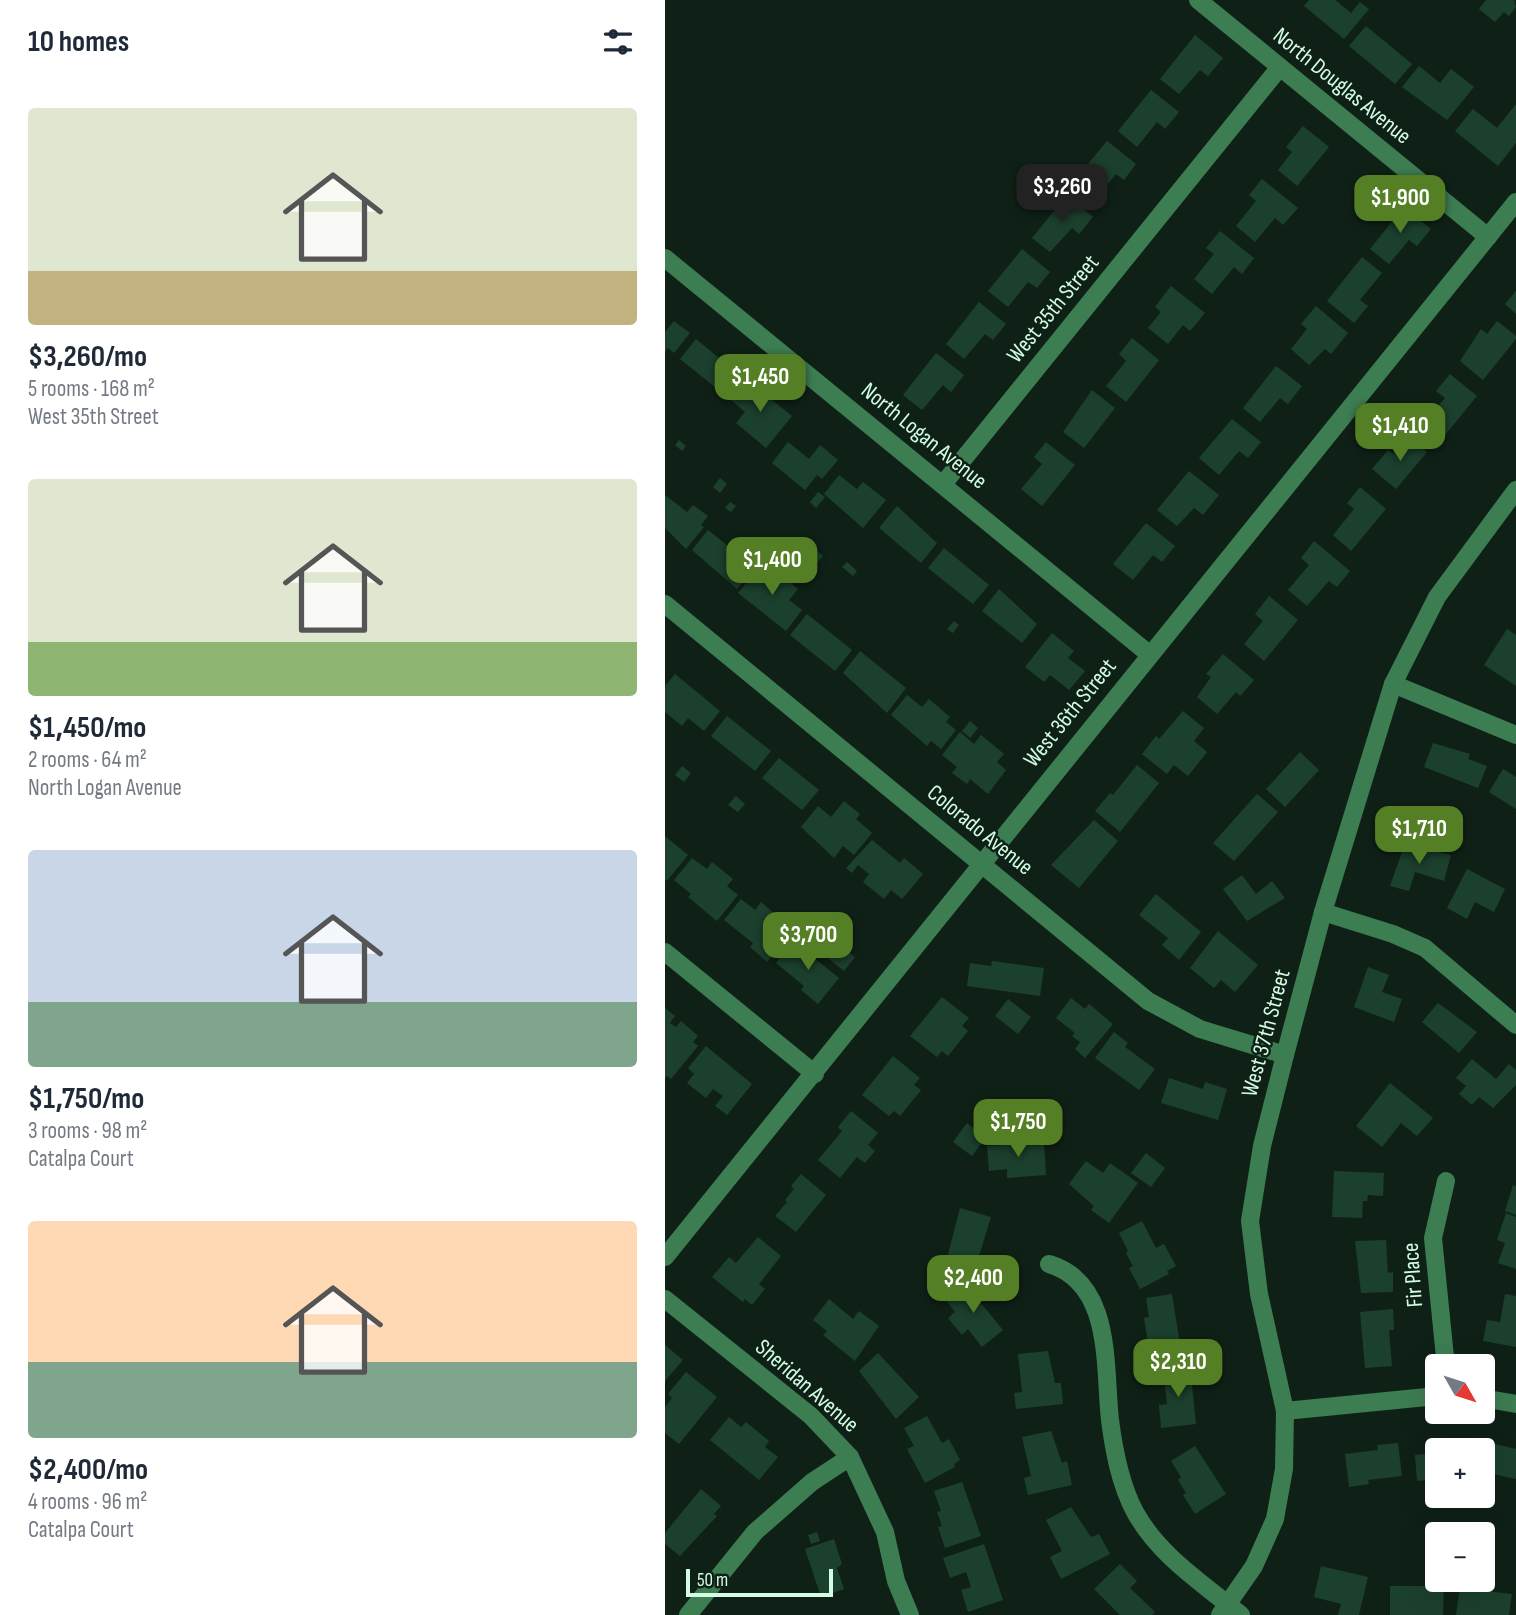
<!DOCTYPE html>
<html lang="en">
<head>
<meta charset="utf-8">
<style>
	body { margin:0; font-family:"Sofia Sans Condensed",sans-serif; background:#f6f6f7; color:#1f2937; height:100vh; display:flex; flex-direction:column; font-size:26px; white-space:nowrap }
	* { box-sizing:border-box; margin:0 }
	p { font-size:23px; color:#747a83 }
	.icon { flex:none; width:38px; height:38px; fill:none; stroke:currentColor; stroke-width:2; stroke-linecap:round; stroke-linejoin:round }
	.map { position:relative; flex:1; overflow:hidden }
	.details { display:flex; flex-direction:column; background:#fff; width:665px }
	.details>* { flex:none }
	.needle { width:46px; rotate:129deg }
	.buttons { position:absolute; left:760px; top:1354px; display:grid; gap:14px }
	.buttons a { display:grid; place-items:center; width:70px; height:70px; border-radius:7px; background:#fff; box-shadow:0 7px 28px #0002; font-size:35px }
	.scale { position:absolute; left:21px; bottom:18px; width:147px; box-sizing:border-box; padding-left:7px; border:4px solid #d2fce3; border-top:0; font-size:19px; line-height:24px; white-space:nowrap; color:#d2fce3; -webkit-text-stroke:5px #0f2117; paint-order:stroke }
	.price { position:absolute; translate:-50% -60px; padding:0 16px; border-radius:14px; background:#557f25; color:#fff; font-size:23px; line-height:46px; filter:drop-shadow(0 2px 4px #0008) }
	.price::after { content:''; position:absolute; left:50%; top:42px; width:21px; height:16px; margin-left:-10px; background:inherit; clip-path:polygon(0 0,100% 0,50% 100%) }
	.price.on { background:#222; color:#fff }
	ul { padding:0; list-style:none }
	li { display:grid; align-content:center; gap:14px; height:371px; padding:0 28px }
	li span { display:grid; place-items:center; height:217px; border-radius:7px; color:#555 }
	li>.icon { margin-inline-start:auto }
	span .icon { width:126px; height:126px; fill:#fffc; stroke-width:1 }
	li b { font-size:30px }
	h2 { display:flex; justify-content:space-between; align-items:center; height:84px; padding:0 28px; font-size:30px }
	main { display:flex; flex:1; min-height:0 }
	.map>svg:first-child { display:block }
</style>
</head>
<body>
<main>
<section class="details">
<h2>10 homes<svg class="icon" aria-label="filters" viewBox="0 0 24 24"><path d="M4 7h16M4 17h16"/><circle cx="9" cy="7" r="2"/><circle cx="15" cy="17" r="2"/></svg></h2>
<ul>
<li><span style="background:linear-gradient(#dfe7d0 75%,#c2b280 0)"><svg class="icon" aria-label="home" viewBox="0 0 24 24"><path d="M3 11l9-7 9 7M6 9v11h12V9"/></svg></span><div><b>$3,260/mo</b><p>5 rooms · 168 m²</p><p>West 35th Street</p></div></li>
<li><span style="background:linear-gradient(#dfe7d0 75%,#8fb573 0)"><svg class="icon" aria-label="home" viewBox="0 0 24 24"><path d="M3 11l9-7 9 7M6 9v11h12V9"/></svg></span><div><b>$1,450/mo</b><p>2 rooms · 64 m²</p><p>North Logan Avenue</p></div></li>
<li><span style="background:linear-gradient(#c9d6e8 70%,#7fa58c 0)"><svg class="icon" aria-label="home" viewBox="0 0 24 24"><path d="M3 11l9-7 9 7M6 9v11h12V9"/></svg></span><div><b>$1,750/mo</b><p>3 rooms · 98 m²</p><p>Catalpa Court</p></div></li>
<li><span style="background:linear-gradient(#ffd9b3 65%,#7fa58c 0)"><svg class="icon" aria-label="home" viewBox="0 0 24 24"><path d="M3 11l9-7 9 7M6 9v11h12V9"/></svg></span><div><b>$2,400/mo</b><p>4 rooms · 96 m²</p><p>Catalpa Court</p></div></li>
</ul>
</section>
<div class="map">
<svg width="851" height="1615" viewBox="0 0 851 1615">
	<rect width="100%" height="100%" fill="#0f2117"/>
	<!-- building -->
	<g fill="#1c402e">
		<path d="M644,0h26l16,13 9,-11 9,7 -25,30 -40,-33z"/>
		<path d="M821,0h28l2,7 -7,9 -5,-4 -9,10 -16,-13z"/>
		<path d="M701,26l46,38 -17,20 -46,-38z"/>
		<path d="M530,35l28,23 -15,18 -8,-6 -21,24 -19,-15z"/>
		<path d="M754,66l21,17 11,-14 23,18 -27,33 -45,-33z"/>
		<path d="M486,90l28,22 -14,17 -8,-7 -20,25 -19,-16z"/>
		<path d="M851,104v39l-18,23 -43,-35 18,-22 24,19z"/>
		<path d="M638,126l26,21 -32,39 -19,-16 14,-18 -6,-5z"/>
		<path d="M442,141l29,23 -12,16 -8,-6 -21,26 -22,-18z"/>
		<path d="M597,179l36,29 -15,17 -8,-7 -20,24 -19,-16 20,-25 -7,-6z"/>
		<path d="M402,195l26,22 -14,17 -7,-6 -22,24 -18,-14z"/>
		<path d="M739,207l27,22 -14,17 -8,-6 -20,24 -19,-15z"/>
		<path d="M555,231l34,27 -12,16 -8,-7 -22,27 -18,-15 20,-25 -8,-6z"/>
		<path d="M357,249l28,23 -13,16 -9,-6 -20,25 -20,-16z"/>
		<path d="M697,257l20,16 -22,27 8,6 -14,17 -27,-22z"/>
		<path d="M506,286l34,27 -15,18 -7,-6 -15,19 -20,-16 13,-16 -6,-5z"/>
		<path d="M851,291v23l-11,-10z"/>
		<path d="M314,302l27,22 -13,16 -8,-6 -21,25 -18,-15z"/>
		<path d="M651,306l32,27 -17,21 -6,-5 -16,16 -18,-16 16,-20 -6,-5z"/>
		<path d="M9,321l16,12 -16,20 -6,-5 -3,3v-19z"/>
		<path d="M832,321l19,15v3l-33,41 -23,-19 21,-32 6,5z"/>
		<path d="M467,338l27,22 -33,42 -20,-16 20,-25 -7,-7z"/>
		<path d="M31,339l46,38 -16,19 -46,-37z"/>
		<path d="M271,353l28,22 -13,17 -8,-7 -21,25 -19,-15z"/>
		<path d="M611,366l26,20 -14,18 -8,-6 -20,24 -17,-14z"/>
		<path d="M785,374l27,22 -36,44 -18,-15 22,-27 -9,-7z"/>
		<path d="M82,380l45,36 -26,32 -30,-25 9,-11 -14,-12z"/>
		<path d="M427,390l23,18 -31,40 -21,-16z"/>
		<path d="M567,419l29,23 -13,16 -9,-7 -20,24 -20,-17z"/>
		<path d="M744,437l18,15 -31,37 -24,-20 16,-19 5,4z"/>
		<path d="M14,440l7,6 -4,5 -7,-6z"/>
		<path d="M123,442l21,17 11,-14 18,15 -16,19 -5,-4 -12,15 -33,-27z"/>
		<path d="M381,442l29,23 -33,41 -21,-17 21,-25 -8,-7z"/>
		<path d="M524,471l30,24 -16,20 -9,-7 -17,18 -20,-16z"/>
		<path d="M174,475l18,14 6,-7 23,18 -23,28 -39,-34z"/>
		<path d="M55,478l7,6 -7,9 -7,-6z"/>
		<path d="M695,487l26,22 -35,42 -18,-16 21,-26 -7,-6z"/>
		<path d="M153,492l7,5 -9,11 -6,-6z"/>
		<path d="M0,495l22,17 6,-7 15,11 -7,9 3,2 -18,22 -21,-21z"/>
		<path d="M65,502l6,4 -5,6 -6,-4z"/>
		<path d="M232,506l40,37 -16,20 -42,-35z"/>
		<path d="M481,523l29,23 -13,16 -9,-7 -20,25 -20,-16z"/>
		<path d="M43,530l30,24 5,-5 11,9 -4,6 5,4 -18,21 -45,-39z"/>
		<path d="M649,541l36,30 -13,16 -8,-6 -22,25 -19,-16 21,-25 -8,-7z"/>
		<path d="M148,548l10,8 -7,8 -10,-8z"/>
		<path d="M279,548l45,37 -16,19 -45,-36z"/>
		<path d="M182,562l10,9 -4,5 -11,-9z"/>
		<path d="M102,564l31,25 -9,11 13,10 -16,21 -48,-38 17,-21 4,3z"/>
		<path d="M334,589l38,35 -15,19 -40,-32z"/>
		<path d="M604,596l29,24 -34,41 -20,-17 19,-23 -8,-7z"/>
		<path d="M142,614l45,36 -17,21 -45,-36z"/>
		<path d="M289,621l5,4 -6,8 -6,-4z"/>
		<path d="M842,629l9,6v51l-32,-21z"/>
		<path d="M387,633l22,18 -6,7 17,13 -16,19 -19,-15 -6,7 -19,-15z"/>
		<path d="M195,651l46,37 -19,25 -44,-40z"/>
		<path d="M558,654l31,26 -14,16 -4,-4 -19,22 -20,-17 14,-20 -5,-3z"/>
		<path d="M10,674l45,37 -16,20 -16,-13 -6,8 -17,-14v-26z"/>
		<path d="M242,695l15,12 7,-8 21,18 -4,5 10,8 -15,19 -10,-8 -4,5 -36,-31z"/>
		<path d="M518,711l21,17 -10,13 13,11 -19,24 -14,-11 -7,9 -25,-20 14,-18 3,3z"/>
		<path d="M62,716l44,35 -16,20 -44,-35z"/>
		<path d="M305,721l8,7 -8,10 -8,-7z"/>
		<path d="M295,732l14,12 7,-9 23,19 -7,8 9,8 -18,24 -18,-15 -3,5 -15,-11 5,-6 -15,-12z"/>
		<path d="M768,743l37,11 -2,5 19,7 -9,22 -54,-21z"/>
		<path d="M635,752l19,18 -34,37 -19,-18z"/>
		<path d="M114,758l40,32 -17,20 -40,-32z"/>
		<path d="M472,765l22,18 -39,49 -25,-21 15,-18 3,2z"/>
		<path d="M17,766l9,7 -7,9 -9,-7z"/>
		<path d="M838,769l13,8v32l-27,-17z"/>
		<path d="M592,794l21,18 -44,49 -21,-18z"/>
		<path d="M71,796l9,8 -7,8 -10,-7z"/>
		<path d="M179,801l16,13 -4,5 16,14 -18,22 -11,-9 -9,12 -33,-31 17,-21 13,11z"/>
		<path d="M429,820l24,21 -39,47 -28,-23z"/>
		<path d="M0,836l23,19 -21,26 -2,-2z"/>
		<path d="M207,840l28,23 4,-5 19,16 -21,25 -11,-9 -7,9 -21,-17 6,-8 -11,-9 -6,8 -6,-5z"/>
		<path d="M740,843l46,12 -7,26 -29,-9 -6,19 -19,-5z"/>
		<path d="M27,858l15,11 5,-7 21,17 -6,7 11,9 -21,26 -29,-24 3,-3 -17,-14z"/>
		<path d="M802,869l38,20 -11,23 -19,-10 -8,17 -20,-11z"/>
		<path d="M577,875l14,19 16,-13 13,17 -38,23 -24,-32z"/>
		<path d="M491,894l45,38 -22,28 -17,-15 6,-7 -29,-23z"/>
		<path d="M76,899l14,11 6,-8 21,18 -6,7 12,10 -21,25 -17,-15 3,-4 -29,-23z"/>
		<path d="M553,931l40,34 -23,27 -14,-12 -7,8 -24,-20z"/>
		<path d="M128,941l46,37 -21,26 -17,-14 3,-4 -28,-23z"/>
		<path d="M171,942l19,15 -11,14 -19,-15z"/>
		<path d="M327,961l52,7 -4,28 -73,-10 3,-23 21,3z"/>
		<path d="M703,967l21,8 -7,17 20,7 -8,23 -40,-15z"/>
		<path d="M277,997l27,21 -7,8 6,5 -20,25 -6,-5 -5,6 -27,-21z"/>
		<path d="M406,998l14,11 4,-5 24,20 -28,34 -10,-9 5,-7 -8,-6 3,-3 -19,-15z"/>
		<path d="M343,999l23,18 -13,17 -23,-18z"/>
		<path d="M773,1003l39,29 -18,21 -37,-31z"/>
		<path d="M0,1008l10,8 -5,7 6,4 5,-6 17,15 -5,6 5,4 -27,33 -4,-3 -2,2z"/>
		<path d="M449,1032l14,11 -3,4 30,22 -16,21 -44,-32z"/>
		<path d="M41,1046l46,38 -25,31 -12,-9 8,-10 -10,-7 -7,9 -19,-15 7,-9 -6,-6z"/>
		<path d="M228,1056l27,22 -6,7 7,5 -21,26 -6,-5 -5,5 -27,-21z"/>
		<path d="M807,1059l24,20 13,-15 7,6v15l-23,23 -14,-11 -7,8 -13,-11 7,-8 -10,-8z"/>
		<path d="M504,1078l34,11 2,-7 22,7 -9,31 -57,-17z"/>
		<path d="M725,1083l43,35 -16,18 -16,-13 -19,24 -26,-21z"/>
		<path d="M186,1111l27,22 -10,12 7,6 -10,12 -8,-6 -17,21 -22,-18 24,-29 -4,-4z"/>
		<path d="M318,1121l10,7 -21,28 -19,-14 14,-19 9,7z"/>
		<path d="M379,1142l2,33 -39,3v-9l-18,2 -2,-25z"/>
		<path d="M481,1153l19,15 -14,19 -20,-14z"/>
		<path d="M421,1161l17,12 7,-10 28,20 -29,40 -18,-13 3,-4 -25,-22z"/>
		<path d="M669,1171l50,2 -1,23 -15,-1 -1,6h-4l-1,17 -30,-1z"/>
		<path d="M136,1174l25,21 -30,37 -21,-16 12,-14 -2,-2 9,-11 -3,-3z"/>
		<path d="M848,1185l3,1v29l-11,-4z"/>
		<path d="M295,1208l31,9 -16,52 -29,-7z"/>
		<path d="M841,1213l10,4v52l-18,-6 7,-20 -8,-3z"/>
		<path d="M477,1221l14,27 8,-4 12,22 -9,5 2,3 -29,15 -11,-21 4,-2 -7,-13 2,-2 -9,-18z"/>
		<path d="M93,1237l23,19 -22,28 6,5 -13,16 -7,-6 -2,3 -31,-25 17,-20 7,6z"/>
		<path d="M721,1240l2,33 5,-1v20l-32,1 -6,-52z"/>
		<path d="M306,1281l14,17 -5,4 23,28 -21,17 -14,-18 -6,6 -14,-17 7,-6 -9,-12z"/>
		<path d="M507,1294l9,57 -31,4 -6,-37 5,-1 -3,-19z"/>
		<path d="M840,1294l11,2v51l-33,-6 4,-21 13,2z"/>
		<path d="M164,1299l24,20 6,-8 20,15 -24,35 -32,-26 4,-4 -14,-11z"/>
		<path d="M728,1309l1,21h-5l3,36 -27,2 -5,-56z"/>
		<path d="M0,1345l18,15 -18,21z"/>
		<path d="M383,1351l7,32h6l2,21 -47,5 -2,-16 8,-1 -4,-38z"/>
		<path d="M213,1353l41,44 -23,22 -37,-48z"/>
		<path d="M525,1366l6,58 -35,4 -2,-23 8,-1 -4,-35z"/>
		<path d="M21,1372l31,25 -38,47 -14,-11v-26l7,-9 -4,-4z"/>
		<path d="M262,1416l15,27 7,-4 11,21 -6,4 1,3 -30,16 -18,-34 7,-3 -10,-18z"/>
		<path d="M64,1417l12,10 5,-5 23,19 -4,6 13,10 -19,23 -49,-40z"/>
		<path d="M386,1431l11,32 5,-2 5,24 -44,10 -4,-17 7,-2 -9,-39z"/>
		<path d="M805,1439l1,12h-23l-1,-10z"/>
		<path d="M733,1443l4,33 -34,4 1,4 -20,3 -4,-33 33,-4 -1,-5z"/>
		<path d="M830,1444l21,5v30l-28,-6z"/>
		<path d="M530,1446l31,48 -31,20 -12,-19 3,-2 -8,-13 3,-3 -10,-16z"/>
		<path d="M772,1453v26l-20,2 -2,-26z"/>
		<path d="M297,1482l19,54 -36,12 -7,-21 4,-1 -5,-14 4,-1 -7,-20z"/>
		<path d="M36,1489l20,17 -7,8 3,2 -37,40 -15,-12v-11z"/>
		<path d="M406,1507l20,30 8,-3 11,20 -49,25 -11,-22 12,-6 -16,-31z"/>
		<path d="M152,1532l3,9 -9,3 -3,-9z"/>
		<path d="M169,1539l8,25 -5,4 7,21 -23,8 -16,-48z"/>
		<path d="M319,1544l19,56 -35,12 -7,-22 10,-3 -5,-15 -16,6 -7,-20z"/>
		<path d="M455,1564l17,17 -7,7 25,24 -3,3h-32l-26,-26z"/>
		<path d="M656,1566l47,11 -9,38h-21l3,-11 -27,-7z"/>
		<path d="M725,1586h54l-1,29h-53z"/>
		<path d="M795,1588l52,6 -3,21h-53z"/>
	</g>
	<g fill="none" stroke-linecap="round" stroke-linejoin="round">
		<!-- minor -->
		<g stroke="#3d7d52" stroke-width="18">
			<path d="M533,0l290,237"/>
			<path d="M0,258l484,396"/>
			<path d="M279,483l336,-416"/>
			<path d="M0,604l483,397 52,28 85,26"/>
			<path d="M728,684l123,51"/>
			<path d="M658,912l70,22 32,14 91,77"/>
			<path d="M0,952l150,122"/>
			<path d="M0,1257l851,-1055"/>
			<path d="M384,1264c64,19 55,102 61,156 4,31 10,64 25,92 24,44 69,72 106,103"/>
			<path d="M0,1299l146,117 39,41 35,75 11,49 14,34"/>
			<path d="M781,1367l-13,-129 13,-57"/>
			<path d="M817,1398l34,6"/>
			<path d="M620,1411l152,-15"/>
			<path d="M23,1615l67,-83 57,-50 38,-25"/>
			<path d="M555,1615l34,-49 21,-47 9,-50 1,-58 -26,-117 -9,-73 12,-75 23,-91 38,-143 70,-228 44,-87 79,-107"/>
		</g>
	</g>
	<g text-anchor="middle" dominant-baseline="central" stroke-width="5" stroke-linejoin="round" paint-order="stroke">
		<!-- street labels -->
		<g font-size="23" fill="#d2fce3" stroke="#0f2117">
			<text transform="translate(677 86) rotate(39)">North Douglas Avenue</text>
			<text transform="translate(388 309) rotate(-51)">West 35th Street</text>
			<text transform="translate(259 436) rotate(39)">North Logan Avenue</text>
			<text transform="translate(405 713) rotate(-51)">West 36th Street</text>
			<text transform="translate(315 830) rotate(39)">Colorado Avenue</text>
			<text transform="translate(601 1033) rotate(-75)">West 37th Street</text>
			<text transform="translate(748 1275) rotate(-94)">Fir Place</text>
			<text transform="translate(142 1386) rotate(41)">Sheridan Avenue</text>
		</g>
	</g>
</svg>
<div class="buttons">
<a><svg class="needle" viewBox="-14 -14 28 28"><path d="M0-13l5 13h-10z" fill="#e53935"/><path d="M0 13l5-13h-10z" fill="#747a83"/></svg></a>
<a>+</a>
<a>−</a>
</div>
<div class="scale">50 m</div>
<b class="price on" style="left:397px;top:224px">$3,260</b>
<b class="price" style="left:735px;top:235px">$1,900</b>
<b class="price" style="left:95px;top:414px">$1,450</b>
<b class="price" style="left:735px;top:463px">$1,410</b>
<b class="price" style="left:107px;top:597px">$1,400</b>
<b class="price" style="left:754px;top:866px">$1,710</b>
<b class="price" style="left:143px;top:972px">$3,700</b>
<b class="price" style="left:353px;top:1159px">$1,750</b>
<b class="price" style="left:308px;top:1315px">$2,400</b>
<b class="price" style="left:513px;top:1399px">$2,310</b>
</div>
</main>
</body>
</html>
